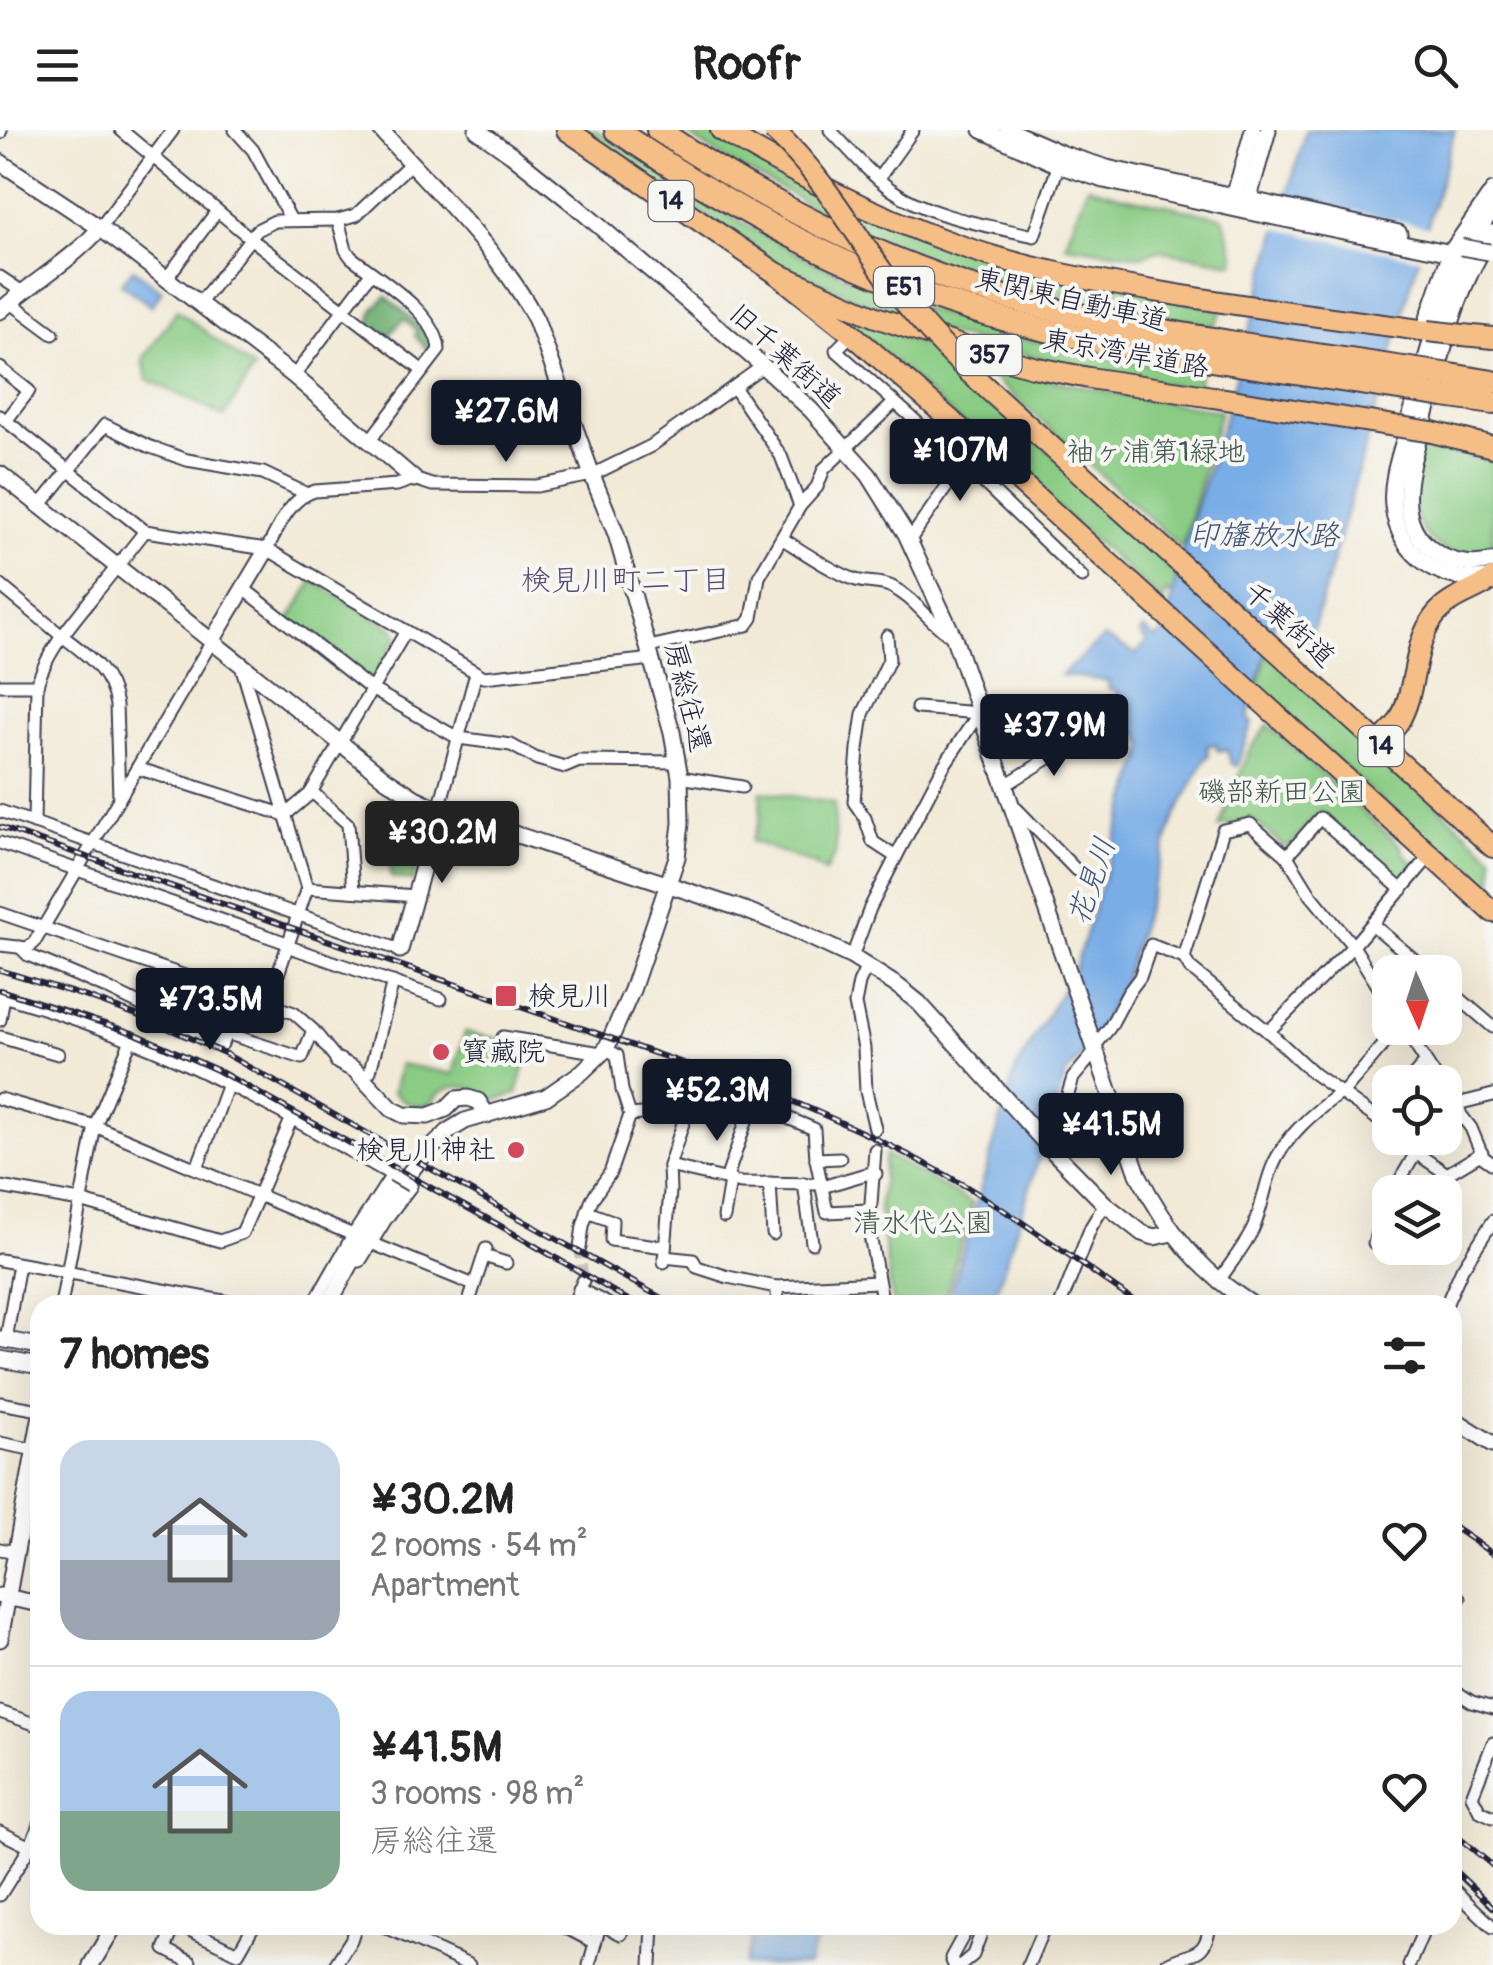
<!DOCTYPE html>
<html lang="en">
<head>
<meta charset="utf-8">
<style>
	body { margin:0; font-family:Pangolin,"Klee One",sans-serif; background:#f6f6f6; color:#222; height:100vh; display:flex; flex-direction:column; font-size:38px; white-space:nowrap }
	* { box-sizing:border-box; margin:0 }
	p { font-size:32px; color:#767676 }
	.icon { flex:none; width:55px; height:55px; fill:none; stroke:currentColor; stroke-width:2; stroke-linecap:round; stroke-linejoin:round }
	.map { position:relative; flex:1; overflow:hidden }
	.details { position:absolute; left:30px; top:1165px; width:1432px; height:640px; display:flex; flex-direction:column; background:#fff; border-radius:30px; box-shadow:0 10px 40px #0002 }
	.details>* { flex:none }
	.needle { width:65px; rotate:177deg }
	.controls { position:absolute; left:1372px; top:825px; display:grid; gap:20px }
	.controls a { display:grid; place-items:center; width:90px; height:90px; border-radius:20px; background:#fff; box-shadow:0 10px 40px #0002; font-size:50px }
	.price { position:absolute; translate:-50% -85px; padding:0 22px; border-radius:10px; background:#111827; color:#fff; font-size:32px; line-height:65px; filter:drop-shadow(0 2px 5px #0008) }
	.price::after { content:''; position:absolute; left:50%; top:60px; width:30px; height:22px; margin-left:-15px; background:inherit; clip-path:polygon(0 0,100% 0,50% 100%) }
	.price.current { background:#222; color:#fff }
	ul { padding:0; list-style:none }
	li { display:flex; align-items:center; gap:30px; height:250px; padding:0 30px }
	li+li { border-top:2px solid #e0e0e0 }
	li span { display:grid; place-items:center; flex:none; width:280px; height:200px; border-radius:30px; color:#555 }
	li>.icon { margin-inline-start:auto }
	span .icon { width:120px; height:120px; fill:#fffc; stroke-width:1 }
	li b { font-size:42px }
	h2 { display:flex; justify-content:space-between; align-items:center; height:120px; padding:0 30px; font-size:42px }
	header { display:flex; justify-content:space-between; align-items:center; height:130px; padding:0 30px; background:#fff; font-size:45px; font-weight:800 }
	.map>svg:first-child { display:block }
</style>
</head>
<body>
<header><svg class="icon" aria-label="menu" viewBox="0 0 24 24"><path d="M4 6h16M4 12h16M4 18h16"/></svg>Roofr<svg class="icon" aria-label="search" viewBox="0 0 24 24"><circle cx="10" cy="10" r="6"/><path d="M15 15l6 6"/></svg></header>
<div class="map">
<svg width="1493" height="1835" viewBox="0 0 1493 1835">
	<rect width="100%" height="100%" fill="#f6f6f2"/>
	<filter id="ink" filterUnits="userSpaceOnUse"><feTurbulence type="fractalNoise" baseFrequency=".01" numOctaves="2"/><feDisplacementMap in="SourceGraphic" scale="20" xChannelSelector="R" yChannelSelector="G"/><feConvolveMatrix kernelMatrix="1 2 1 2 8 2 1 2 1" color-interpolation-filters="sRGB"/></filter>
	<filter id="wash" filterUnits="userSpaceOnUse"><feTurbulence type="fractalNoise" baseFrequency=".0048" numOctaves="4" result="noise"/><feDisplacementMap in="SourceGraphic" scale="40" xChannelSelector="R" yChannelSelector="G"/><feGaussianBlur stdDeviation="2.25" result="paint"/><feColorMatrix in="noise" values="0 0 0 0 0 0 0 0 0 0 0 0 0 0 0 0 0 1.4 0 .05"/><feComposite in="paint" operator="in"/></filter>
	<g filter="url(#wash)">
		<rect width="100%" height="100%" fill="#f2ead7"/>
		<!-- green -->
		<g fill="#8acc84" stroke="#567760" stroke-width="2.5">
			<path d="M578,0h18l77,52 67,40 80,43 103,43 86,27 112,25 79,12 -3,17 -109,-18 -172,-45 -138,-62z"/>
			<path d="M680,0h32l150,82 360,99 -8,15 -180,-35 -98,-28 -96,-40 -53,-31 -54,-28z"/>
			<path d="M1088,56l35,10 100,21 12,38 -1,8 -77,-13 -16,6 -76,-11z"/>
			<path d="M177,180l77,59 -30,48 -77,-38 -4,-20z"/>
			<path d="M850,187l89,34 241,219 -8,26 -5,-4 -4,10 -317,-282z"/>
			<path d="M978,234l130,28 112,19 -38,137z"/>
			<path d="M1421,313l72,18v93c-47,9 -79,-13 -81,-63 0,-15 6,-32 9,-48z"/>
			<path d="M313,451l82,48 2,8 -26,44 -5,1 -77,-61z"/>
			<path d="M1267,521l226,205v46l-235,-213z"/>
			<path d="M1268,595l133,121 5,10 10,9 -13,15h-5l-78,-68 -31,35h-5l-32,-28 -33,8 31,-78z"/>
			<path d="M761,661l73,12 2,50 -11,19 -12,-8 -62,-23 9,-21z"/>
			<path d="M414,678l12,4 4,8 -17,61 -22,-4 -1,-25z"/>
			<path d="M448,691l16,5 -8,27 6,2 -2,9 -8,-2 -3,9 -19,-6 11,-41z"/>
			<path d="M465,902l65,14 -13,48 -26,7c-14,-12 -33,-21 -51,-8 -11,8 0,5 -11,11 -13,7 -27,-4 -36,-12l7,-28 53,10z"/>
			<path d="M885,1024l87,49 -29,102h-50l-14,-96z"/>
		</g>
		<!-- forest -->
		<path fill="#6fb072" stroke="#486956" stroke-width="2.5" d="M386,166l47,41 -1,18 -17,-19 2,-6 -13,-11 -19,21 -16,-13 5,-18z"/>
		<!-- water -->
		<g fill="#79ade6" stroke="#4e6890" stroke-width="2.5">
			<path d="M1306,0h149l-145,511 -33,-28 -29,104 4,5 -15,43 -6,-2 -4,-14 -9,2 -2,-7 -9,2 2,10h-2l-33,63 -52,167 -38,66 -18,22 -74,231h-45l68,-234 60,-104 70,-221 -6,-12 -29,-7 8,-36 -10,-3 1,-7 -48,-6 43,-38 32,17 11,-12 -7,-9 4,-4 11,10 10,-7 17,-81 41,-128z"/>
			<path d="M133,139l29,22 -11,15 -30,-22z"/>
			<path d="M756,1795h65l-13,40h-64z"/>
		</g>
		<!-- pier -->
		<path fill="#f2ead7" d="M1282,66l148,31 -9,32 -148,-31z"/>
	</g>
	<g filter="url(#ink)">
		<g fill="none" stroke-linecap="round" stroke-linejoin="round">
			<!-- minor-tunnel -->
			<path stroke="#c8c2b8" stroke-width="11" stroke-dasharray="11 5.5" stroke-linecap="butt" d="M580,1118l3,33"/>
			<defs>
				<g id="minor">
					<path d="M121,0l129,108 173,133"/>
					<path d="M235,0l18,20 38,70"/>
					<path d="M830,0c20,20 39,44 62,60 40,28 95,35 142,46l26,-75"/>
					<path d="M0,3l1,-3"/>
					<path d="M878,49l35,-49"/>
					<path d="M338,90l8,30 5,7c28,22 86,56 88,93l-69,90"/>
					<path d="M100,98l73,-98"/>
					<path d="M0,147l21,14"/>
					<path d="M166,149l51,-68"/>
					<path d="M10,172l43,32"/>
					<path d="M199,174l58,-74 18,-9 63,-1 18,-5 54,-51"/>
					<path d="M852,204l-16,16 127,113 119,114"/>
					<path d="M0,238l29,23 -23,30"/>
					<path d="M294,246l77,-103"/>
					<path d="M734,257l47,69 19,50"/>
					<path d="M0,286l145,115 122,18 217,128 169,-18"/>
					<path d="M40,376l65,-81 43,21 39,14 76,13 42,20"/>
					<path d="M783,409c22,14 45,30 70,40 12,5 27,2 39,8 24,12 38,37 62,51"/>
					<path d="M909,411l68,-98"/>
					<path d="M267,419c11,-21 23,-52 48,-58l82,-6 17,-6 18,6 105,1 55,-11 59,-29 112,-80"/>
					<path d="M0,455c19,16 38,31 57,47 27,21 53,36 59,73l3,92"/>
					<path d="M243,458l128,101 87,49 53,7 26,14 28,8 14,-6 99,1"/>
					<path d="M887,506l2,24 -26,54 -5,35 -4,53 11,16 8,24 23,15"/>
					<path d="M649,517l98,-22 5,-7 7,-41 41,-71 17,-19 7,-18 70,-66"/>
					<path d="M241,535l66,223 -39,116"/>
					<path d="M0,555h37"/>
					<path d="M917,578l62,5"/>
					<path d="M137,638l148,47 25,-21 96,-163"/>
					<path d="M680,647l62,10"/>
					<path d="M1004,656l50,-31 39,-9"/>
					<path d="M312,662l36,32 5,67"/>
					<path d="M1012,674l64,66"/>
					<path d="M439,679l37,-136"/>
					<path d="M0,681l400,139"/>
					<path d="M34,693l3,-138c10,-34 32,-58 54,-86 18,-22 36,-45 54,-68"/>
					<path d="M0,713l287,100"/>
					<path d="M1287,726l33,-38 82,72"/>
					<path d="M307,758l109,8"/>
					<path d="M0,783l294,100 19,17 25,31"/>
					<path d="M1372,794l57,48"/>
					<path d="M0,815l27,3 7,-5 178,-302"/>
					<path d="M287,816l154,53"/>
					<path d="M20,817l8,8 76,32 118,57 18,-50"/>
					<path d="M852,827l18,-49 26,-51 47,-90 36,-54"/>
					<path d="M1184,828l6,10 81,66 43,40 76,54"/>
					<path d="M867,836l-8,17 -4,21 9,44 2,43 9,38"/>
					<path d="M1445,856l48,41"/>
					<path d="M0,865c52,15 103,33 153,54 82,35 161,82 239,126l-39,60 -40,70"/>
					<path d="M0,890l4,-24"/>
					<path d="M1404,898l35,54"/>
					<path d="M1268,902l85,-86 77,-90"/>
					<path d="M226,903l76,25 11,-28"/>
					<path d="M0,907l58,17"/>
					<path d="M503,907l98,16"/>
					<path d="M1094,917l16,-20 18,-34 12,-16 11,-32 33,13 39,-128 27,-6 37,32 24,39 42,51 37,59"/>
					<path d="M370,941l23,-89"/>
					<path d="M1408,952l17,-19"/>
					<path d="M1445,962l12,12 4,11 10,13 12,29 10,7"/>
					<path d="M1342,964l56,-66"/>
					<path d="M0,969l95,27 258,109"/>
					<path d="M1457,974l36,-9"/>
					<path d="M630,985l23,-2 28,-8 52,1 38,5 43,18 2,30 11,53 42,-2"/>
					<path d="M1377,989l13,-16"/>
					<path d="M1402,1008l23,21 22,15 35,-21"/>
					<path d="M1051,1018l22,-70 22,-26"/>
					<path d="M875,1020l-6,80 14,75"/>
					<path d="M816,1029l24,-1"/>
					<path d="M669,1036l72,17 80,1"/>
					<path d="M197,1038l31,-84"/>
					<path d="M770,1053l3,51"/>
					<path d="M804,1053l8,60"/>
					<path d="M0,1057l80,14 140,40 22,-8 49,-113"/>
					<path d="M822,1057l44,-13h10"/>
					<path d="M1393,1062l24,-41"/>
					<path d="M587,1082l25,9 -1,19 54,7"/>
					<path d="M724,1087l6,-36 -2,-7 22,-64"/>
					<path d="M371,1113l103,42"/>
					<path d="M1374,1114l9,-36 7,-11"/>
					<path d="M580,1118l3,-22 9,-27 18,-26 20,-58 -8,-25 -5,-35 -11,-6"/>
					<path d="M484,1126l22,7"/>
					<path d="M664,1127l29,3 4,7 31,10 48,10 102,-5"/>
					<path d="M0,1130l245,45"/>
					<path d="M360,1131l26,-42 25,-33"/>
					<path d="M664,1132l6,-71 -1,-25 20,-61"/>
					<path d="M1218,1152c12,-18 26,-35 35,-53 9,-20 11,-41 19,-61 12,-31 42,-56 68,-75"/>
					<path d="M776,1157l3,18"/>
					<path d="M579,1159l31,16"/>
					<path d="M61,1175l34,-179 36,-86"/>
					<path d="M468,1175l18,-56"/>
					<path d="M576,1175v-7l7,-17"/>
					<path d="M1060,1175l31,-78 14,-23"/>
					<path d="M1446,1175l16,-36 31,-48"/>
					<path d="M6,1210l13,-76"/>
					<path d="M0,1273l40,7"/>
					<path d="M0,1313l40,8"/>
					<path d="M0,1419l16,3"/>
					<path d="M1452,1478l8,-10"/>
					<path d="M1452,1559l20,13 21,6"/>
					<path d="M0,1582l40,14"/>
					<path d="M1493,1613l-21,53 8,15 13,6"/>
					<path d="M0,1702l40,20"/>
					<path d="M1452,1758l41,39"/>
					<path d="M0,1765l30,-48 10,-24"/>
					<path d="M175,1795l-10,24 25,13 -2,3"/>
					<path d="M179,1795l59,28 16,-28"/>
					<path d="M381,1795l88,40"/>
					<path d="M561,1795l34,18"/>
					<path d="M602,1795l19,9 2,-9"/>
					<path d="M335,1835l16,-25 5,-15"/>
					<path d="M589,1835l11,-40"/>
					<path d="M651,1835l2,-40"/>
					<path d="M954,1835l-3,-7 18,-33"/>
					<path d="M961,1835l12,-10 11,-30"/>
					<path d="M1028,1835l17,-40"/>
					<path d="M1165,1835c25,-15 40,-4 45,-40"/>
					<path d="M1409,1835l17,-40"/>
				</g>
				<g id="tertiary">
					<path d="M477,0l34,24 60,48 192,164 48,44 58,65 37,59 48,104 184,536c28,55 62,98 115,131"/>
					<path d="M982,0l76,35 46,15 141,31 212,43"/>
					<path d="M1008,0l55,24 44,14 292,65"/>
					<path d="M0,32l100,66 194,148 120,103"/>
					<path d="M1232,74l21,-74"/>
					<path d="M1246,78l22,-78"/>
					<path d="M1493,79c-48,65 -64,138 -84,214 -7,27 -19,55 -16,83 5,51 52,80 100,71"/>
					<path d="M1493,103c-37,53 -50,119 -67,181 -8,29 -21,61 -18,92 4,42 46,66 85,55"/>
					<path d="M0,181c31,-28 74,-52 100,-83"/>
					<path d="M1425,197l26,-75 42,-61"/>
					<path d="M0,344l386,305 29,19 24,11 306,101 45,18 62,29 47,30 20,16 129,143 57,58 37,29 12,4 18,-4"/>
					<path d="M212,511l55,-92"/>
					<path d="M400,820l39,-141"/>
					<path d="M338,931l17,9 37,39 12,6 24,1 18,-7 10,-10 12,-1 10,3 9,14"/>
					<path d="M328,1175l51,-92 42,-55 29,-28 15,-9 81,-24 36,-25 24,-23 26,-59 45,-133 4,-34 -1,-46 -8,-45 -56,-198 -24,-59 -56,-155c-36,-70 -104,-131 -155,-190"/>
					<path d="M0,1209l40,7"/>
					<path d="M0,1229l40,7"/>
					<path d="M1452,1288l41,26"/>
					<path d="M0,1466l40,8"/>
					<path d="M0,1509l40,-219"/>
					<path d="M91,1835l24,-40"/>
				</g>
				<g id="trunk">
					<path d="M567,0l209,143 100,44 100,34 57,16 56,11 124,19"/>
					<path d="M721,0c74,44 149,84 231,113 69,25 141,38 214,50 87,15 174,26 262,38"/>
					<path d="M776,143l76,61 125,109 516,469"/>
					<path d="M1463,205l30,3"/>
					<path d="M969,242l524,475"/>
					<path d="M1432,302l61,15"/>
					<path d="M1378,614c7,-8 16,-15 21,-23 18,-31 13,-75 35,-104 15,-20 39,-24 59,-38"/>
				</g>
				<g id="motorway">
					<path d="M616,0c118,81 244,150 383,188 73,21 149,32 225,44"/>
					<path d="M658,0c105,71 218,129 340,165 75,22 154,34 231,47"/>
					<path d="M1450,245l43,7"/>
					<path d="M1444,266l49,7"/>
				</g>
			</defs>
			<!-- minor casing -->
			<use href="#minor" stroke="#414052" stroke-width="15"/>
			<!-- tertiary casing -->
			<use href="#tertiary" stroke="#414052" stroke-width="19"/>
			<!-- trunk casing -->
			<use href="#trunk" stroke="#414052" stroke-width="24"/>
			<!-- motorway casing -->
			<use href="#motorway" stroke="#414052" stroke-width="26"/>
			<!-- minor -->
			<use href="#minor" stroke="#fff" stroke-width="11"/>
			<!-- tertiary -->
			<use href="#tertiary" stroke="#fff" stroke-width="15"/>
			<!-- trunk -->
			<use href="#trunk" stroke="#f6be87" stroke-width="20"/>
			<!-- motorway -->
			<use href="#motorway" stroke="#f6be87" stroke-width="22"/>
			<defs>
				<g id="rail">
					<path d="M0,697l787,272c62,26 122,54 180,88 60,36 116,79 173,118"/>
					<path d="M0,840l87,27 58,21 79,35 450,252"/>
					<path d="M0,860l136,44 81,36 280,154 140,81"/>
					<path d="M1452,1396l41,28"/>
					<path d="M1452,1702l41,34"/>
					<path d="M1452,1738l41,39"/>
				</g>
			</defs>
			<!-- rail casing -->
			<use href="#rail" stroke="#22223b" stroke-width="6"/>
			<!-- rail -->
			<use href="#rail" stroke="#f6f6f2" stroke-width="2.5" stroke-dasharray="8" stroke-linecap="butt"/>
			<defs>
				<path id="minor-bridge" d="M392,1045l19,11"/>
				<path id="tertiary-bridge" d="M1461,117l28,5"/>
				<g id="trunk-bridge">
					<path d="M773,0c51,46 83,106 123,161 22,29 47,56 73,81"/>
					<path d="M1428,201l35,4"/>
					<path d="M1213,267l219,35"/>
				</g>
				<g id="motorway-bridge">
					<path d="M1229,212l221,33"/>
					<path d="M1224,232l220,34"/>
				</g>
			</defs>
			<!-- minor-bridge casing -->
			<use href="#minor-bridge" stroke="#414052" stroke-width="15" stroke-linecap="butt"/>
			<!-- tertiary-bridge casing -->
			<use href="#tertiary-bridge" stroke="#414052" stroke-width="19" stroke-linecap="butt"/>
			<!-- trunk-bridge casing -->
			<use href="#trunk-bridge" stroke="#414052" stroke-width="24" stroke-linecap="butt"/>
			<!-- motorway-bridge casing -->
			<use href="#motorway-bridge" stroke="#414052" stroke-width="26" stroke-linecap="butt"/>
			<!-- minor-bridge -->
			<use href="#minor-bridge" stroke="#fff" stroke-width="11"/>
			<!-- tertiary-bridge -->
			<use href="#tertiary-bridge" stroke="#fff" stroke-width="15"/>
			<!-- trunk-bridge -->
			<use href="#trunk-bridge" stroke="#f6be87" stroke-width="20"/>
			<!-- motorway-bridge -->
			<use href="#motorway-bridge" stroke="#f6be87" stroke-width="22"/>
		</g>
	</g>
	<!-- markers -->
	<g fill="#d1495b" stroke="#f6f6f2" stroke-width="4">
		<rect x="494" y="854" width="24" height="24" rx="5"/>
		<circle cx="441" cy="922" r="10"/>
		<circle cx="516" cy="1020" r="10"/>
	</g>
	<g text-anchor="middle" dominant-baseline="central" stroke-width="8" stroke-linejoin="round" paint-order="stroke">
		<!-- shield labels -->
		<g fill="#f6f6f2" stroke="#626272" stroke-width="2.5">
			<rect x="648.5" y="51" width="45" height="40" rx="8"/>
			<rect x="874" y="137" width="60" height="40" rx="8"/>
			<rect x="956.5" y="205" width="65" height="40" rx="8"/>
			<rect x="1358.5" y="596" width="45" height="40" rx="8"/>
		</g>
		<g font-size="25" font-weight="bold" fill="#22223b">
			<text x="671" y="71">14</text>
			<text x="904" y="157">E51</text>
			<text x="989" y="225">357</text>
			<text x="1381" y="616">14</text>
		</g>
		<!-- street labels -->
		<g font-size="28" fill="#22223b" stroke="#f6f6f2">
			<text transform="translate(1071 170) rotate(13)">東関東自動車道</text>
			<text transform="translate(1126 224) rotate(10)">東京湾岸道路</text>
			<text transform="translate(785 226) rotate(42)">旧千葉街道</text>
			<text transform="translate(1289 495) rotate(42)">千葉街道</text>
			<text transform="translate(687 567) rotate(76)">房総往還</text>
		</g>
		<!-- park labels -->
		<g font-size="28" fill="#415551" stroke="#f6f6f2">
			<text x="1156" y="322">袖ヶ浦第1緑地</text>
			<text x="1282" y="662">磯部新田公園</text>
			<text x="923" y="1093">清水代公園</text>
		</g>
		<!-- poi labels -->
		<g font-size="28" fill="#22223b" stroke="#f6f6f2" text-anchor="start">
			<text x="528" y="866">検見川</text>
			<text x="461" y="922">寳藏院</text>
			<text x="496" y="1020" text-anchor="end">検見川神社</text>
		</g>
		<!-- water labels -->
		<g font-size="30" font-style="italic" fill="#405377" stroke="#f6f6f2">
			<text x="1264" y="405">印旛放水路</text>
			<text transform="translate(1092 751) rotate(-71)">花見川</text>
		</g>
		<!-- neighbourhood labels -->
		<g font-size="30" fill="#564c72" stroke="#f6f6f2">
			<text x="626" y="450">検見川町二丁目</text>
		</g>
	</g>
</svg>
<div class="controls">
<a><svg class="needle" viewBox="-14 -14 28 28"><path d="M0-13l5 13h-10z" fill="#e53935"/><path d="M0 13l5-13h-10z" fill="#767676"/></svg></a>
<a><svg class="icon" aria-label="locate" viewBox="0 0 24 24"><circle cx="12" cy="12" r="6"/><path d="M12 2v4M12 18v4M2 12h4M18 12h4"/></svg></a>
<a><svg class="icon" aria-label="layers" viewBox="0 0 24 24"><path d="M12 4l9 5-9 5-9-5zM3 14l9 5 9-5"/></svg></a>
</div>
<b class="price" style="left:506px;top:335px">¥27.6M</b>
<b class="price" style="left:960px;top:374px">¥107M</b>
<b class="price" style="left:1054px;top:649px">¥37.9M</b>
<b class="price current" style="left:442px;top:756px">¥30.2M</b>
<b class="price" style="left:210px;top:923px">¥73.5M</b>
<b class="price" style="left:717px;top:1014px">¥52.3M</b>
<b class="price" style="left:1111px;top:1048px">¥41.5M</b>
<section class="details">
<h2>7 homes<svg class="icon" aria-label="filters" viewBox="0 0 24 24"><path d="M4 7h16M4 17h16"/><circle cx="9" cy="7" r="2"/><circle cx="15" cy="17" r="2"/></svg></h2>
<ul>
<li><span style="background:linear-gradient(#c9d6e8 60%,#9aa5b1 0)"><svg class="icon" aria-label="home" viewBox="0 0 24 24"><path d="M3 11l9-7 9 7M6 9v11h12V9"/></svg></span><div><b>¥30.2M</b><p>2 rooms · 54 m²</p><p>Apartment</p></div><svg class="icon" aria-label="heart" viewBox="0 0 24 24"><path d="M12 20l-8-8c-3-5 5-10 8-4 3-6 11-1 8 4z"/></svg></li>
<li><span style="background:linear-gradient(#a9c7e8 60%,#7fa58c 0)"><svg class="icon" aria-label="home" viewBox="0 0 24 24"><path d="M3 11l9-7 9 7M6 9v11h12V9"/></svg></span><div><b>¥41.5M</b><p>3 rooms · 98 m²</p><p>房総往還</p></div><svg class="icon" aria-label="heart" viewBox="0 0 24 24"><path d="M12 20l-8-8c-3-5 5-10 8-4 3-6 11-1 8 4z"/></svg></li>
</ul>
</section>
</div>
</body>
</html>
